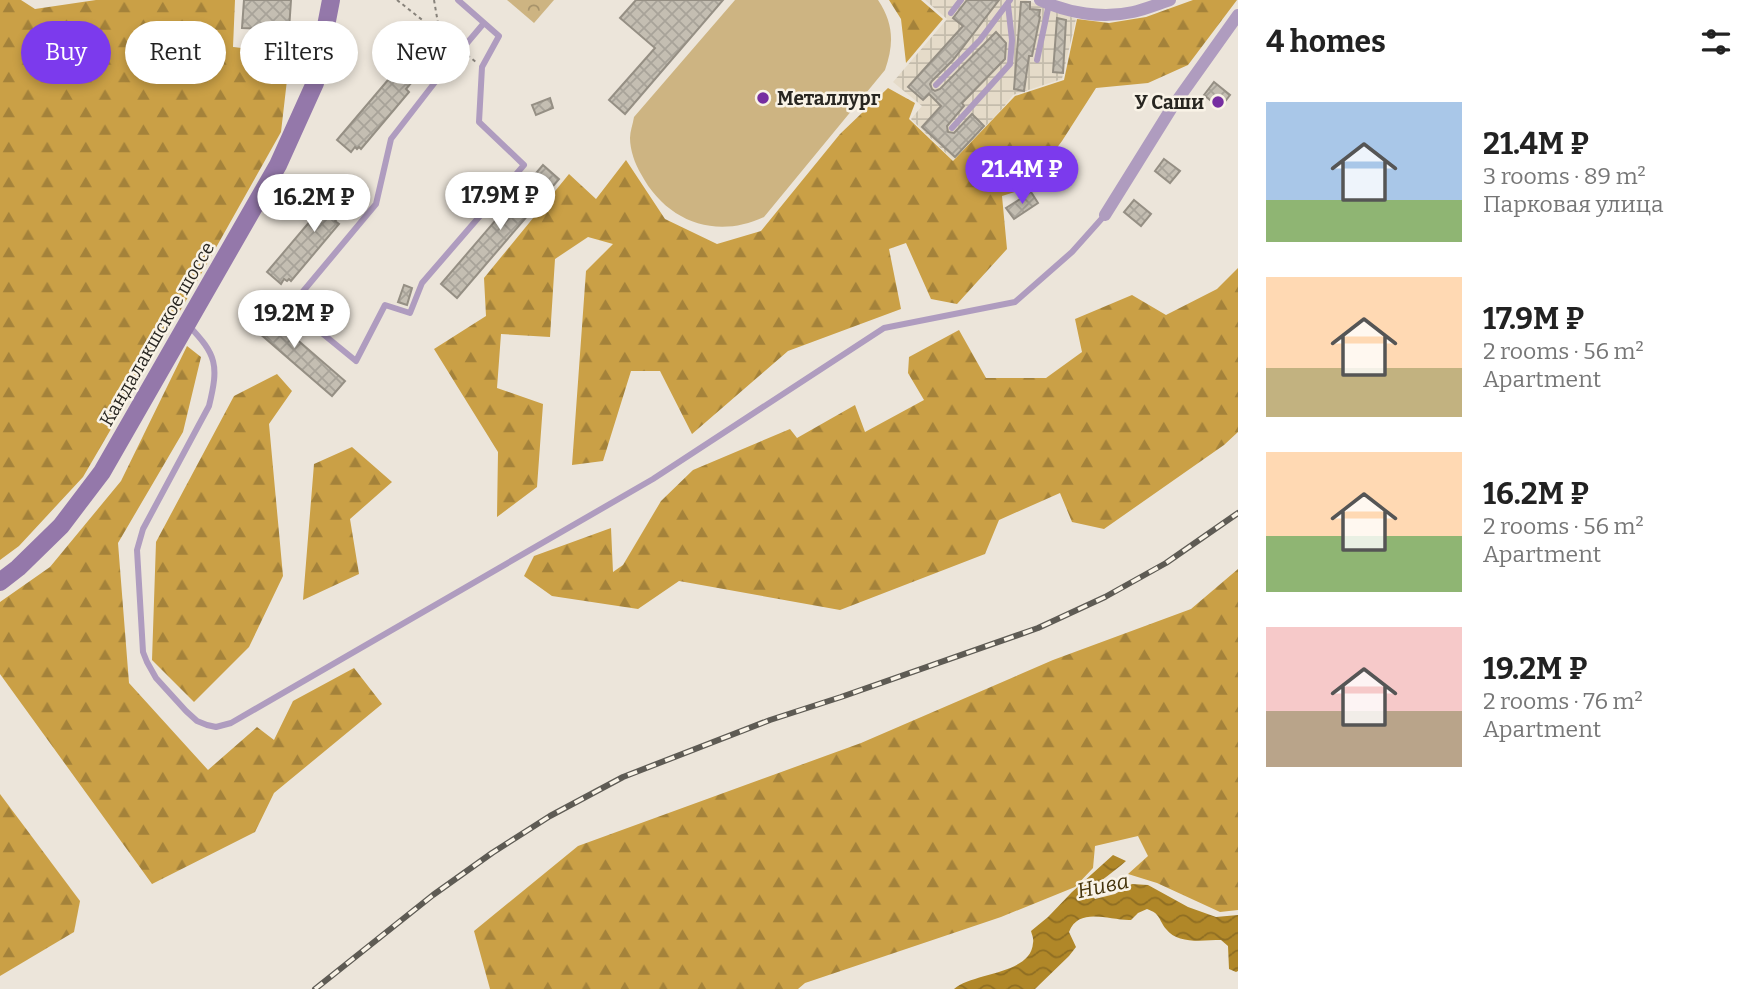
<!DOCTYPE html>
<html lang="en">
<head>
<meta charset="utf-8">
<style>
	body { margin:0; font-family:Bitter,serif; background:#f6f6f6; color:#222; height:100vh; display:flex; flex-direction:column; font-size:26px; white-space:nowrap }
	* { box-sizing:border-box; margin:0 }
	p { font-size:23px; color:#767676 }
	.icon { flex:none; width:38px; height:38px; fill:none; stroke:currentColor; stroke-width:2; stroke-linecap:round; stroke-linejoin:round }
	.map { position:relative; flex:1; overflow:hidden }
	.sheet { display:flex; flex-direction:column; background:#fff; width:525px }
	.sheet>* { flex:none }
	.hud { position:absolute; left:21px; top:21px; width:665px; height:63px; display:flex; gap:14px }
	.price { position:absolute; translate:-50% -60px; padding:0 16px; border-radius:24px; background:#fff; color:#222; font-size:23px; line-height:46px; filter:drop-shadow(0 2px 4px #0008) }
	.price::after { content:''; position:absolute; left:50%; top:42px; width:21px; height:16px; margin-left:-10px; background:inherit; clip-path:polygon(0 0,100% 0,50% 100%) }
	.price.current { background:#7c3aed; color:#fff }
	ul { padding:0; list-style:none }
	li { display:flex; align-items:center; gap:21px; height:175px; padding:0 28px }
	li span { display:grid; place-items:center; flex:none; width:196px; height:140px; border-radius:0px; color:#555 }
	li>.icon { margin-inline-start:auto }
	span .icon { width:84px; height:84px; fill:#fffc; stroke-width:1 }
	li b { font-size:30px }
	h2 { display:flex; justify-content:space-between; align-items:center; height:84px; padding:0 28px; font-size:30px }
	.pill { padding:0 24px; border-radius:32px; background:#fff; box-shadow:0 4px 10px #0003; font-size:24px; line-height:63px }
	.pill.current { background:#7c3aed; color:#fff }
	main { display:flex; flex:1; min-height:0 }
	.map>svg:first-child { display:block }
</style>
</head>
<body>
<main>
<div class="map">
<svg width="1238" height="989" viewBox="0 0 1238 989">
	<defs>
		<pattern id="industrial-grid" width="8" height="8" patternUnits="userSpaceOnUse" patternTransform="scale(1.75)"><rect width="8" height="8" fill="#e5dbc9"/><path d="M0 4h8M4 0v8" fill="none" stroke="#c4bcac"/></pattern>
		<pattern id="forest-firs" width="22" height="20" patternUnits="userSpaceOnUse" patternTransform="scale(1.75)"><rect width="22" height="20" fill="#caa046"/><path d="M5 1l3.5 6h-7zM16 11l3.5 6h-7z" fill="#a4823a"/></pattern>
		<pattern id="park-crowns" width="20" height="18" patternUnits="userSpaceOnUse" patternTransform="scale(1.75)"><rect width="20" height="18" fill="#cdb482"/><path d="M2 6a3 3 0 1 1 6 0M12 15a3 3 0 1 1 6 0" fill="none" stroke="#a6926a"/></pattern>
		<pattern id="water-waves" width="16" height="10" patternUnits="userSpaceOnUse" patternTransform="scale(1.75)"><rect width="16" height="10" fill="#b08728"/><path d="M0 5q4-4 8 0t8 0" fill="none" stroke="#8f6e22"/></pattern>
		<pattern id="building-cross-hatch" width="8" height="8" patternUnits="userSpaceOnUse" patternTransform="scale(1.75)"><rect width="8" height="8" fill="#c4beb2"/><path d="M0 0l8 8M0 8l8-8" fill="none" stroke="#a8a399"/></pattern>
	</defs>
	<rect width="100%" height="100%" fill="#ece5da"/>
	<!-- industrial -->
	<path fill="url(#industrial-grid)" d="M925,0h101l50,19 -14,60 -49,16 -11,14 -49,51 -42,-41 11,-13 -29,-24 54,-63z"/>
	<!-- forest -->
	<g fill="url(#forest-firs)">
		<path d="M0,0h21l14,9 61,-9h139l-2,47 57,7 -9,78 -90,160 -108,185 -64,69 -19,14z"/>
		<path d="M889,0h32l22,19 -37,44 -5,-44z"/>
		<path d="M1193,0h44l-49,65 -40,18 -52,5 -34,53 -35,47 -25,8 5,53 -50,55 -26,-5 -25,-56 -17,6 12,60 -113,42 -96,83 -32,-63h-29l-28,90 -31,4 14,-194 27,-27 -25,-7 -33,22 -5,78 -49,-3 -4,54 46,16 -6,83 -40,30 1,-65 -64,-103 52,-33 -2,-38 85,-104 27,25 30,-39 39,59 52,25 44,-13 79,-97 48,-46 27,15 -6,16 44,42 62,-65 49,-16 13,-61 32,4 37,-6z"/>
		<path d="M1238,268v164l-14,13 -120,84 -32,-7 -12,-29 -61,27 -14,34 -145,56 -161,-29 -41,28 -86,-13 -28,-20 10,-20 77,-28 2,44 10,-7 38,-64 32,-31 97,-41 7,9 58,-33 10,27 59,-32 -16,-27 1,-16 50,-27 27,48h60l36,-26 -7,-33 57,-24 34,20 51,-26z"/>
		<path d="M187,346l14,11 -18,75 -65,111 11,140 79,87 49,-43 17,13 19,-39 61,-33 28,36 -108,89 -19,39 -103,52 -152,-210v-72l50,-35 71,-86z"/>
		<path d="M277,374l15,17 -23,33 14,152 -34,71 -55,55 -42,-42 4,-118 78,-146z"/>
		<path d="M352,447l40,35 -42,37 9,55 -56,26 11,-136z"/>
		<path d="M1238,569v341l-18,2 -63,-29 -29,-9 20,-18 -10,-20 -43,10 -2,22 -18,19 -74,30 -196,66 -7,6h-308l-16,-58 104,-85 283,-103 192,-83 138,-51z"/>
		<path d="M0,794l80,107 -6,31 -74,44z"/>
	</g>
	<!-- park -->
	<path fill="url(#park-crowns)" d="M507,0h47l-20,23z"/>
	<!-- garden -->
	<path fill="#cdb482" d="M735,0h143c16,24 16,44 7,70l-121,147c-49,23 -98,4 -123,-43 -6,-10 -11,-24 -11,-36 0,-7 3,-14 4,-21z"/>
	<!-- water -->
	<path fill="url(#water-waves)" d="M1113,855l13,6c-12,11 -26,19 -37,31l6,7 20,-5 17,-10 16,1 40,22 28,10 22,-2v56l-2,1 -7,-3 -1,-23 -7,-6c-17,0 -43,5 -55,-11 -8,-10 -5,-15 -19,-20l-9,4 -7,7c-21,1 -52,-14 -62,12l7,15 -7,9 -34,33h-81c19,-17 77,-14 79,-46 1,-4 -1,-8 -2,-12l17,-14 24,-25z"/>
	<!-- building -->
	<g fill="url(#building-cross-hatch)" stroke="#958f84" stroke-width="2">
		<path d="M244,0h47l-2,30 -47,-2z"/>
		<path d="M636,0h87l-98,114 -16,-14 46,-52 -35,-30z"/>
		<path d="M967,0h32l-46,60 -21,21 -2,3 2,5 3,2 5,-2 56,-57 10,11 -1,16 -43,44 2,3 -17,20 1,6 6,1 18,-19 12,12 -29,31 -33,-30 19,-21 -12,-12 -6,6 -15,-13 55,-61 -10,-8z"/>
		<path d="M1021,2h9v7l10,1 -1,6 1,1 -8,39h-3l-5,35 -10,-2z"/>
		<path d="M1057,18l9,2 -3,53 -10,-1z"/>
		<path d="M416,47l14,13 -6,7 4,3 -7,9 -4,-3 -11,13 3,3 -48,57 -2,-2 -2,2 -2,-2 -4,5 -14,-12z"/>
		<path d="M1214,82l16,13 -10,13 -16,-13z"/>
		<path d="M550,98l3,10 -17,7 -4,-10z"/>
		<path d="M1164,159l16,12 -10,12 -15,-12z"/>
		<path d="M543,165l16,14 -102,119 -16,-14z"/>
		<path d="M345,180l14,12 -6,7 4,3 -7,9 -4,-3 -11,13 4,3 -48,57 -2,-2 -2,2 -3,-2 -3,5 -14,-12z"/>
		<path d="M1031,192l7,11 -24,16 -8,-11z"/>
		<path d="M1134,200l17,14 -10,12 -17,-14z"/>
		<path d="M404,285l8,3 -5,17 -9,-3z"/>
		<path d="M257,305l88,76 -13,15 -88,-76z"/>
	</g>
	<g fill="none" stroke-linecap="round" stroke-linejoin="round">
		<!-- path -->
		<g stroke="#87827a" stroke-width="2" stroke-dasharray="3.5 3.5" stroke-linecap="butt">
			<path d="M397,0l57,45"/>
			<path d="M434,0l10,58"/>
			<path d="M467,55l9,7"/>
		</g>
		<!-- lane -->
		<g stroke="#af9cbf" stroke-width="6">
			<path d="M458,0l41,36 -17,31 -3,55 45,43 -102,118 -12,30 -25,-8 -29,56 -66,-54 86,-103 15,-65 55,-71 38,-45"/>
			<path d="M951,13l10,-13"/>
			<path d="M1037,60l12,-56"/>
			<path d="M936,85l44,-45 30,-40"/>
			<path d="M952,128l58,-64 2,-24 -4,-35"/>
			<path d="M188,325c29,30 31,40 21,81l-66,123 -6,21 6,102 4,10 9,16 30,33 11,10 10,4 9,2 15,-4 422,-244 231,-151 131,-26 57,-50 33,-37"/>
		</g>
		<!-- street -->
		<g stroke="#af9cbf" stroke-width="12">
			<path d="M1040,0c28,13 62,19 93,12 13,-3 25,-8 37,-12"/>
			<path d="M1105,215l66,-106 67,-94"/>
		</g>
		<!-- secondary -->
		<path stroke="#9478aa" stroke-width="18" d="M0,582l18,-14 43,-42 41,-54 176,-307 37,-82 16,-83"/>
		<defs>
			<path id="rail" d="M315,989l118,-94 59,-42 58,-37 73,-39 147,-57 71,-23 197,-69 67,-31 61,-34 72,-50"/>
		</defs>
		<!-- rail casing -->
		<use href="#rail" stroke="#5e5b54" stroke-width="6"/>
		<!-- rail -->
		<use href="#rail" stroke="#f9f3e7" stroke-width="3.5" stroke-dasharray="10" stroke-linecap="butt"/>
	</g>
	<!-- markers -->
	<g fill="#762ea1" stroke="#f9f3e7" stroke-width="2.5">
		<circle cx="763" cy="98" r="7"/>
		<circle cx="1218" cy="102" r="7"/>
	</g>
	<g text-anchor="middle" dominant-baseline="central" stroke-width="5" stroke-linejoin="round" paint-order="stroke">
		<!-- poi labels -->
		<g font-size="19" font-weight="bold" fill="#282621" stroke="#f9f3e7" text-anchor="start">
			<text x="777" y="98">Металлург</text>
			<text x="1204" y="102" text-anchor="end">У Саши</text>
		</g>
		<!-- street labels -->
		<g font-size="19" fill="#282621" stroke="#f9f3e7">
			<text transform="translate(157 334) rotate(-60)">Кандалакшское шоссе</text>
		</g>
		<!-- water labels -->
		<g font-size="21" font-style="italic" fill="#44330b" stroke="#f9f3e7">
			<text transform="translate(1103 886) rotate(-12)">Нива</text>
		</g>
	</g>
</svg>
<b class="price current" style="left:1022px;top:206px">21.4M ₽</b>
<b class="price" style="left:500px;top:232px">17.9M ₽</b>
<b class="price" style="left:314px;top:234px">16.2M ₽</b>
<b class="price" style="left:294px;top:350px">19.2M ₽</b>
<div class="hud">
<a class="pill current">Buy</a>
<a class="pill">Rent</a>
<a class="pill">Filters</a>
<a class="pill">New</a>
</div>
</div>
<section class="sheet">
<h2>4 homes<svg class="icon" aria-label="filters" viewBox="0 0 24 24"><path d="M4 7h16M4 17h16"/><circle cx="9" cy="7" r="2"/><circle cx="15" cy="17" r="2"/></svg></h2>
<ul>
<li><span style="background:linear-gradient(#a9c7e8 70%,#8fb573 0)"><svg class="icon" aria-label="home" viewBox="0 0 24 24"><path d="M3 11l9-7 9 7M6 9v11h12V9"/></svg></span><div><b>21.4M ₽</b><p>3 rooms · 89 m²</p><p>Парковая улица</p></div></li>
<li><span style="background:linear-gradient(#ffd9b3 65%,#c2b280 0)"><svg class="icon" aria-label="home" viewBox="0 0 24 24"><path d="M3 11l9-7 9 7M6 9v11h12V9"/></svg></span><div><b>17.9M ₽</b><p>2 rooms · 56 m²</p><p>Apartment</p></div></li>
<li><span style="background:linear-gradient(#ffd9b3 60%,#8fb573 0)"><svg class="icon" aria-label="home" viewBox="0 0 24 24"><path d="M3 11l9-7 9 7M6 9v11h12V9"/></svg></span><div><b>16.2M ₽</b><p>2 rooms · 56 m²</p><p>Apartment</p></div></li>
<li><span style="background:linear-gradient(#f6c9c9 60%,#b9a48a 0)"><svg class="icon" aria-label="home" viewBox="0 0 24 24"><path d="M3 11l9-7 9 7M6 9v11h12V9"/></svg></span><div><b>19.2M ₽</b><p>2 rooms · 76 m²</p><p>Apartment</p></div></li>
</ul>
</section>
</main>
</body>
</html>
